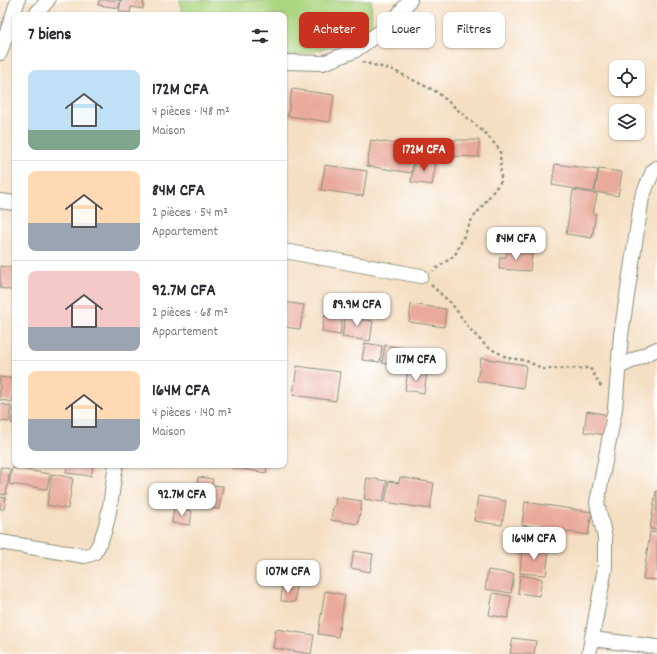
<!DOCTYPE html>
<html lang="fr">
<head>
<meta charset="utf-8">
<style>
	body { margin:0; font-family:Dekko,sans-serif; background:#f7f7f7; color:#2b2b33; height:100vh; display:flex; flex-direction:column; font-size:15px; white-space:nowrap }
	* { box-sizing:border-box; margin:0 }
	p { font-size:13px; color:#7c7c81 }
	.icon { flex:none; width:22px; height:22px; fill:none; stroke:currentColor; stroke-width:2; stroke-linecap:round; stroke-linejoin:round }
	.map { position:relative; flex:1; overflow:hidden }
	.panel { position:absolute; left:12px; top:12px; width:275px; height:456px; display:flex; flex-direction:column; background:#fff; border-radius:8px; box-shadow:0 1px 3px #0004 }
	.panel>* { flex:none }
	.hud { position:absolute; left:299px; top:12px; width:298px; height:36px; display:flex; gap:8px }
	.controls { position:absolute; left:609px; top:60px; display:grid; gap:8px }
	.controls a { display:grid; place-items:center; width:36px; height:36px; border-radius:8px; background:#fff; box-shadow:0 1px 3px #0004; font-size:20px }
	.price { position:absolute; translate:-50% -34px; padding:0 9px; border-radius:8px; background:#fff; color:#222; font-size:13px; line-height:26px; filter:drop-shadow(0 1px 2px #0008) }
	.price::after { content:''; position:absolute; left:50%; top:24px; width:12px; height:9px; margin-left:-6px; background:inherit; clip-path:polygon(0 0,100% 0,50% 100%) }
	.price.on { background:#c8321e; color:#fff }
	ul { padding:0; list-style:none }
	li { display:flex; align-items:center; gap:12px; height:100px; padding:0 16px }
	li+li { border-top:1px solid #e1e1e2 }
	li span { display:grid; place-items:center; flex:none; width:112px; height:80px; border-radius:8px; color:#555 }
	li>.icon { margin-inline-start:auto }
	span .icon { width:48px; height:48px; fill:#fffc; stroke-width:1 }
	li b { font-size:17px }
	h2 { display:flex; justify-content:space-between; align-items:center; height:48px; padding:0 16px; font-size:17px }
	.tag { padding:0 14px; border-radius:8px; background:#fff; box-shadow:0 1px 3px #0004; font-size:14px; line-height:36px }
	.tag.on { background:#c8321e; color:#fff }
	.map>svg:first-child { display:block }
</style>
</head>
<body>
<div class="map">
<svg width="657" height="654" viewBox="0 0 657 654">
	<rect width="100%" height="100%" fill="#fff"/>
	<filter id="ink" filterUnits="userSpaceOnUse"><feTurbulence type="fractalNoise" baseFrequency=".025" numOctaves="2"/><feDisplacementMap in="SourceGraphic" scale="8" xChannelSelector="R" yChannelSelector="G"/><feConvolveMatrix kernelMatrix="1 2 1 2 8 2 1 2 1" color-interpolation-filters="sRGB"/></filter>
	<filter id="wash" filterUnits="userSpaceOnUse"><feTurbulence type="fractalNoise" baseFrequency=".012" numOctaves="4" result="noise"/><feDisplacementMap in="SourceGraphic" scale="16" xChannelSelector="R" yChannelSelector="G"/><feGaussianBlur stdDeviation="0.9" result="paint"/><feColorMatrix in="noise" values="0 0 0 0 0 0 0 0 0 0 0 0 0 0 0 0 0 1.4 0 .05"/><feComposite in="paint" operator="in"/></filter>
	<g filter="url(#wash)">
		<rect width="100%" height="100%" fill="#f5dfc3"/>
		<!-- green -->
		<path fill="#acd580" stroke="#66895a" d="M180,0h191l1,38 -88,20v-43h-102z"/>
		<g id="blocks">
			<!-- building -->
			<g fill="#e9aa9b">
				<path d="M99,0h21l-1,8 -21,-3z"/>
				<path d="M121,0h23l-1,9 -12,-2 -1,6 -11,-2z"/>
				<path d="M292,89l42,6 -4,27 -42,-6z"/>
				<path d="M371,140l44,7 -4,26 -44,-7z"/>
				<path d="M444,140h35v17l-36,-1z"/>
				<path d="M415,159l21,3 -4,23 -21,-3z"/>
				<path d="M555,164l43,6 -4,22 -42,-7z"/>
				<path d="M325,165l42,6 -4,25 -42,-6z"/>
				<path d="M599,169l23,3 -4,24 -23,-4z"/>
				<path d="M573,190l24,4 -4,20h3l-4,24 -26,-4z"/>
				<path d="M507,251l25,2 -2,18 -31,-2 1,-12h6z"/>
				<path d="M0,266l15,2v23l-15,-3z"/>
				<path d="M284,302l20,3 -4,24 -16,-2z"/>
				<path d="M411,304l35,5 -2,18 -35,-5z"/>
				<path d="M346,311l13,2 -1,6 15,2 -3,20 -28,-4z"/>
				<path d="M324,316l18,3 -2,16 -18,-3z"/>
				<path d="M365,343l17,3 -2,16 -18,-2z"/>
				<path d="M385,345l22,4 -3,18 -22,-4z"/>
				<path d="M481,358l45,7 -3,23 -46,-7z"/>
				<path d="M297,366l43,6 -4,29 -43,-6z"/>
				<path d="M408,370l19,3 -3,20 -19,-3z"/>
				<path d="M0,377l15,2 -3,23 -12,-2z"/>
				<path d="M14,403h1v20h-4z"/>
				<path d="M0,404l11,2 -2,16 -9,-1z"/>
				<path d="M587,411l22,4 -3,20 -22,-3z"/>
				<path d="M67,465h26l-2,11 -25,-3z"/>
				<path d="M230,465h37l-1,8 -36,-6z"/>
				<path d="M0,467l10,2 -4,26 -6,-1z"/>
				<path d="M12,468l38,6 -3,15 -38,-5z"/>
				<path d="M52,474l21,4 -5,31 -21,-4z"/>
				<path d="M198,477l15,2 -1,6 11,1 -4,23 -25,-4z"/>
				<path d="M400,477l34,6 -4,26 -45,-7 4,-21 10,2z"/>
				<path d="M367,478l20,3 -4,21 -19,-3z"/>
				<path d="M656,491h1v39l-7,-1z"/>
				<path d="M478,496l28,5 -4,24 -28,-4z"/>
				<path d="M0,497l6,1 -2,11h-4z"/>
				<path d="M336,497l26,4 -4,23 -27,-4 2,-14h2z"/>
				<path d="M525,502l67,10 -4,23 -66,-10z"/>
				<path d="M174,508l18,3 -2,14 -18,-2z"/>
				<path d="M650,532l7,1v47l-14,-1z"/>
				<path d="M522,548l27,2 -3,25 -26,-2z"/>
				<path d="M354,551l19,3 -3,18 -19,-4z"/>
				<path d="M488,570l26,4 -3,19 -26,-4z"/>
				<path d="M520,575l22,4 -3,17 -21,-3z"/>
				<path d="M282,585l14,1 -1,16 -14,-1z"/>
				<path d="M325,591l20,4 -7,42 -20,-3z"/>
				<path d="M493,593l18,3 -3,22 -19,-3z"/>
				<path d="M276,629l38,6 -3,19 -38,-6z"/>
				<path d="M513,638l23,3 -2,13h-24z"/>
			</g>
		</g>
	</g>
	<g filter="url(#ink)">
		<use href="#blocks" fill-opacity="0" stroke="#8a8e7c" stroke-width="1"/>
		<g fill="none" stroke-linecap="round" stroke-linejoin="round">
			<defs>
				<g id="street">
					<path d="M35,15l13,-15"/>
					<path d="M0,53l18,-53"/>
					<path d="M284,62l39,1 31,-12 37,-27 19,-24"/>
					<path d="M0,201l15,2"/>
					<path d="M284,251l137,25"/>
					<path d="M619,367l38,-18"/>
					<path d="M0,542l85,14 9,-3c16,-23 17,-60 22,-88"/>
					<path d="M592,639l65,8"/>
					<path d="M589,654l16,-86v-30l-8,-35 18,-94 6,-74 21,-138 11,-26 4,-3"/>
				</g>
			</defs>
			<!-- street casing -->
			<use href="#street" stroke="#8a8e7c" stroke-width="16"/>
			<!-- path -->
			<g stroke="#8a8e7c" stroke-width="2.5" stroke-dasharray="3 3" stroke-linecap="butt">
				<path d="M362,62l31,8 44,22 48,41 15,17 1,31 -30,40 -16,34 -22,16"/>
				<path d="M431,285l21,19 17,24 17,18 22,12 16,2 20,9 46,-1 12,20"/>
			</g>
			<!-- street -->
			<use href="#street" stroke="#fff" stroke-width="14"/>
		</g>
	</g>
</svg>
<div class="controls">
<a><svg class="icon" aria-label="locate" viewBox="0 0 24 24"><circle cx="12" cy="12" r="6"/><path d="M12 2v4M12 18v4M2 12h4M18 12h4"/></svg></a>
<a><svg class="icon" aria-label="layers" viewBox="0 0 24 24"><path d="M12 4l9 5-9 5-9-5zM3 14l9 5 9-5"/></svg></a>
</div>
<b class="price on" style="left:424px;top:172px">172M CFA</b>
<b class="price" style="left:516px;top:261px">84M CFA</b>
<b class="price" style="left:357px;top:327px">89.9M CFA</b>
<b class="price" style="left:416px;top:382px">117M CFA</b>
<b class="price" style="left:182px;top:517px">92.7M CFA</b>
<b class="price" style="left:534px;top:561px">164M CFA</b>
<b class="price" style="left:288px;top:594px">107M CFA</b>
<div class="hud">
<a class="tag on">Acheter</a>
<a class="tag">Louer</a>
<a class="tag">Filtres</a>
</div>
<section class="panel">
<h2>7 biens<svg class="icon" aria-label="filters" viewBox="0 0 24 24"><path d="M4 7h16M4 17h16"/><circle cx="9" cy="7" r="2"/><circle cx="15" cy="17" r="2"/></svg></h2>
<ul>
<li><span style="background:linear-gradient(#bfe0f5 75%,#7fa58c 0)"><svg class="icon" aria-label="home" viewBox="0 0 24 24"><path d="M3 11l9-7 9 7M6 9v11h12V9"/></svg></span><div><b>172M CFA</b><p>4 pièces · 148 m²</p><p>Maison</p></div></li>
<li><span style="background:linear-gradient(#ffd9b3 65%,#9aa5b1 0)"><svg class="icon" aria-label="home" viewBox="0 0 24 24"><path d="M3 11l9-7 9 7M6 9v11h12V9"/></svg></span><div><b>84M CFA</b><p>2 pièces · 54 m²</p><p>Appartement</p></div></li>
<li><span style="background:linear-gradient(#f6c9c9 70%,#9aa5b1 0)"><svg class="icon" aria-label="home" viewBox="0 0 24 24"><path d="M3 11l9-7 9 7M6 9v11h12V9"/></svg></span><div><b>92.7M CFA</b><p>2 pièces · 68 m²</p><p>Appartement</p></div></li>
<li><span style="background:linear-gradient(#ffd9b3 60%,#9aa5b1 0)"><svg class="icon" aria-label="home" viewBox="0 0 24 24"><path d="M3 11l9-7 9 7M6 9v11h12V9"/></svg></span><div><b>164M CFA</b><p>4 pièces · 140 m²</p><p>Maison</p></div></li>
</ul>
</section>
</div>
</body>
</html>
